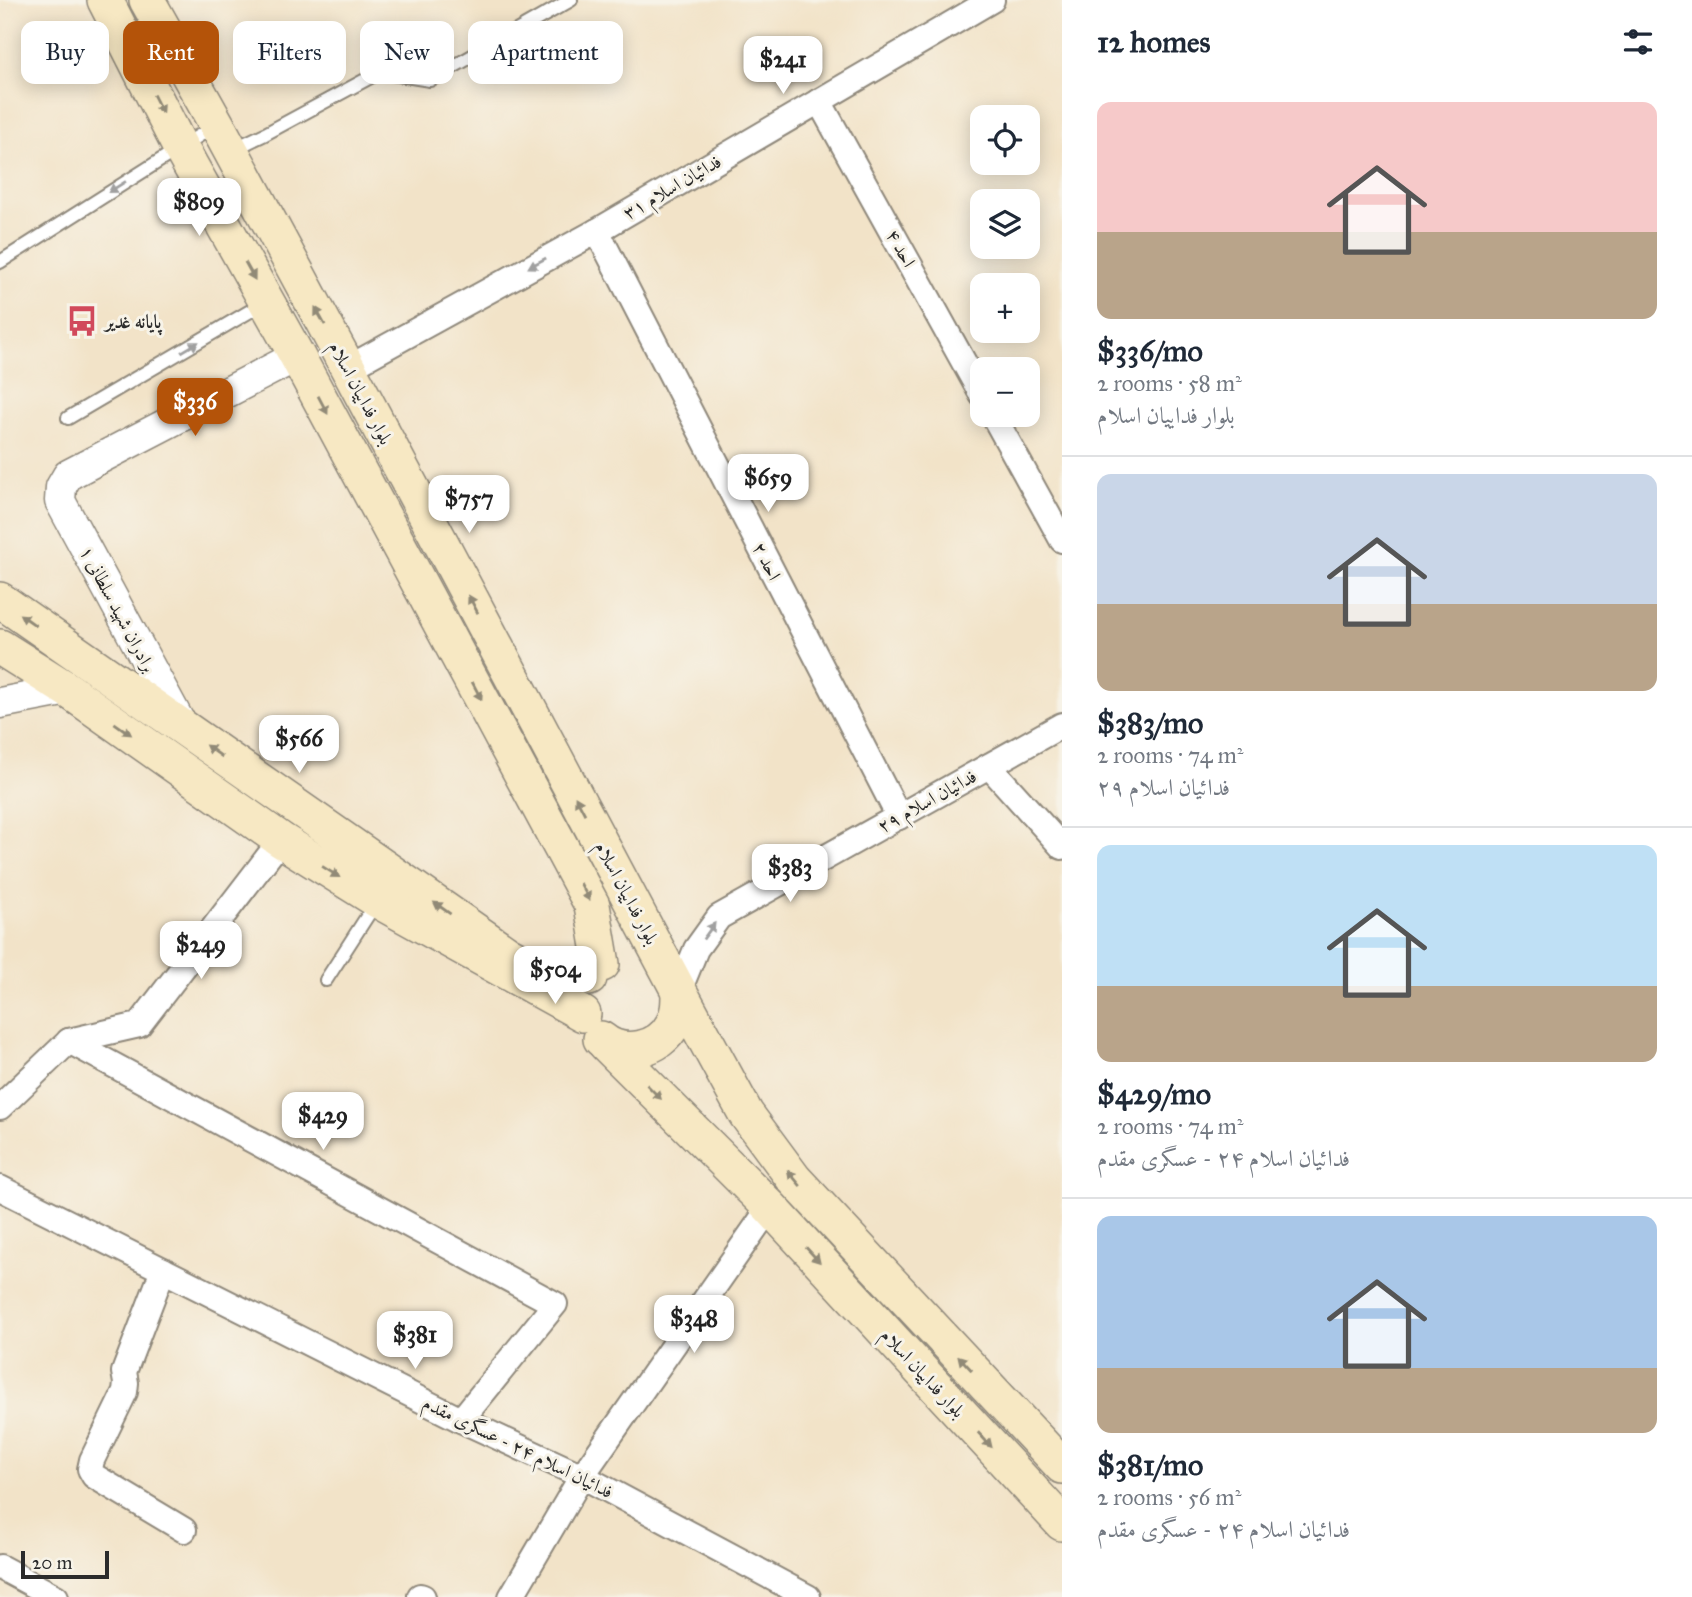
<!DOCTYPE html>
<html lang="en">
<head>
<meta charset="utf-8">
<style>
	body { margin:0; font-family:"IM FELL Great Primer",Amiri,serif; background:#f2f2f3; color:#1f2937; height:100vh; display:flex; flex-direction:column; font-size:26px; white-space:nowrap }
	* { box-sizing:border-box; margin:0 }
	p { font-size:23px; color:#747a83 }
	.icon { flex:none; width:38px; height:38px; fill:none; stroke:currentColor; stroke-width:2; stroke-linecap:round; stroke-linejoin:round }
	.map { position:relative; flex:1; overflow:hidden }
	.side { display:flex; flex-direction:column; background:#fff; width:630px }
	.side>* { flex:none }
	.guide { position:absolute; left:21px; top:21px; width:665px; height:63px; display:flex; gap:14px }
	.buttons { position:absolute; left:970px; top:105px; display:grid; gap:14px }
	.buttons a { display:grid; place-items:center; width:70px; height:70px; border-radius:14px; background:#fff; box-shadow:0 4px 18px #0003; font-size:35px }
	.scale { position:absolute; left:21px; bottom:18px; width:88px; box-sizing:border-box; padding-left:7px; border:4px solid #2b2b2b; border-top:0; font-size:19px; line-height:24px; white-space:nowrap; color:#2b2b2b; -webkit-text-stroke:5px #f7f3e8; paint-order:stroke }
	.price { position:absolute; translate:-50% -60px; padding:0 16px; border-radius:14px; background:#fff; color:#222; font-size:23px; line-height:46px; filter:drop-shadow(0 2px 4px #0008) }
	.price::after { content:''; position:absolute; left:50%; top:42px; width:21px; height:16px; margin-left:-10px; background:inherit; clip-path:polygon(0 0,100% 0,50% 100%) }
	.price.selected { background:#b45309; color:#fff }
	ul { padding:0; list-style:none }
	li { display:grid; align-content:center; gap:14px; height:371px; padding:0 35px }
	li+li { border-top:2px solid #e0e1e3 }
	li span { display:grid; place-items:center; height:217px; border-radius:14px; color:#555 }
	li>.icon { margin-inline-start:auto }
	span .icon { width:126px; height:126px; fill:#fffc; stroke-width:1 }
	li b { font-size:30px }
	h2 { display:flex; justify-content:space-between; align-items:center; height:84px; padding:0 35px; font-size:30px }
	.pill { padding:0 24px; border-radius:14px; background:#fff; box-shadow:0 4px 18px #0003; font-size:24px; line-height:63px }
	.pill.selected { background:#b45309; color:#fff }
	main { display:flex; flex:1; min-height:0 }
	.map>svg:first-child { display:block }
</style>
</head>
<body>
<main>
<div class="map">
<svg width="1062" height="1597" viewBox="0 0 1062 1597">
	<rect width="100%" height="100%" fill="#f7f3e8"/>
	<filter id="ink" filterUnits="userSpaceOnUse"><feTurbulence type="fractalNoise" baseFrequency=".0143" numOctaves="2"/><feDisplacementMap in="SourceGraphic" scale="14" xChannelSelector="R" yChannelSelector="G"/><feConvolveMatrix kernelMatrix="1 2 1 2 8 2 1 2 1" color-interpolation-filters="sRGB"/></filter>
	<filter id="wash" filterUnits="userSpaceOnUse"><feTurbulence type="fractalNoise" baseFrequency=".00686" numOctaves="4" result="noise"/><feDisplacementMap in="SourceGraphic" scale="28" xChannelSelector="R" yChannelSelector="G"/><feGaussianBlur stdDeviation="1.57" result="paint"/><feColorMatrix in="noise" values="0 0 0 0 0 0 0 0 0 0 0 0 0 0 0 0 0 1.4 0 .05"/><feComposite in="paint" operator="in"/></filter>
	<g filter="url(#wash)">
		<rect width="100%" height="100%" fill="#f2e3c8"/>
	</g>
	<g filter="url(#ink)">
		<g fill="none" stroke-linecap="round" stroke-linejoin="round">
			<defs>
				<g id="service">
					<path d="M234,149l31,-15 115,-62 50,8 141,-80"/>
					<path d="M0,262l216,-137"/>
					<path d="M68,418l196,-115"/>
					<path d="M326,980l51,-79"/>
				</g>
				<g id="minor">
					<path d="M819,101l163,294"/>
					<path d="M597,231l302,586"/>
					<path d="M348,368l249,-137 395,-231"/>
					<path d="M993,415l69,125"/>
					<path d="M989,766l73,81"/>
					<path d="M679,991l17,-42 23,-32 343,-192"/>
					<path d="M69,1041l486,263 -94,116"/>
					<path d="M69,1041l70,-16 142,-185"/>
					<path d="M0,1107l69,-66"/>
					<path d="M0,1188l461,232 121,56 226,121"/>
					<path d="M163,1270l-39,102 2,11 -1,9 -33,68 -2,9 4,7 90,54"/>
					<path d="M0,1567l56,30"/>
					<path d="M420,1596l3,1"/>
					<path d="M511,1597l71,-121 188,-269"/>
				</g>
				<g id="tertiary">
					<path d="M0,703l68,-13"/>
					<path d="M183,728l-123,-227 1,-14 7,-12 229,-119"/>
				</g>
				<g id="secondary">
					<path d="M105,0l75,147 117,209 295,549 10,59"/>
					<path d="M147,0l70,125 131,243 331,623 67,123 48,65 268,287"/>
					<path d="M0,600l508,354 33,18 48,6"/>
					<path d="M0,647l68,43 213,150 96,60 206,114"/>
					<path d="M601,1039c22,19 59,11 72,-15 6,-11 6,-21 6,-33"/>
					<path d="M606,1044l164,163 292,316"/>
				</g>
			</defs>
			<!-- service casing -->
			<use href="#service" stroke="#8e877a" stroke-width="16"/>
			<!-- minor casing -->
			<use href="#minor" stroke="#8e877a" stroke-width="28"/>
			<!-- tertiary casing -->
			<use href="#tertiary" stroke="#8e877a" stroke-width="33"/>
			<!-- secondary casing -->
			<use href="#secondary" stroke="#8e877a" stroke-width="38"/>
			<!-- service -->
			<use href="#service" stroke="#fff" stroke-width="12"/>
			<!-- minor -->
			<use href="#minor" stroke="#fff" stroke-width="24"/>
			<!-- tertiary -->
			<use href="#tertiary" stroke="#fff" stroke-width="30"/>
			<!-- secondary -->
			<use href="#secondary" stroke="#f7e8c3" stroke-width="35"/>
		</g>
		<!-- one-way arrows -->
		<defs><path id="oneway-solid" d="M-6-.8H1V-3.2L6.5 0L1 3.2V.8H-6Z" transform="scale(1.75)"/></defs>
		<g fill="#918a77">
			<use href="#oneway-solid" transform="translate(158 104) rotate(63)"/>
			<use href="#oneway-solid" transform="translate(250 271) rotate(61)"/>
			<use href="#oneway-solid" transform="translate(320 316) rotate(-119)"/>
			<use href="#oneway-solid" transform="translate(323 405) rotate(62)"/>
			<use href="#oneway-solid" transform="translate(473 604) rotate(-118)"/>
			<use href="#oneway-solid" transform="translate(28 620) rotate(-145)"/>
			<use href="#oneway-solid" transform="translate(477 691) rotate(62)"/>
			<use href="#oneway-solid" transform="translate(123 729) rotate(35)"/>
			<use href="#oneway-solid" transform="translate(214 751) rotate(-145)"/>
			<use href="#oneway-solid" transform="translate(580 805) rotate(-118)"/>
			<use href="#oneway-solid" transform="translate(331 872) rotate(32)"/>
			<use href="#oneway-solid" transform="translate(585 892) rotate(62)"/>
			<use href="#oneway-solid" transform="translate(442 908) rotate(-145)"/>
			<use href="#oneway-solid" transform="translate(654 1092) rotate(45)"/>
			<use href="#oneway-solid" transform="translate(794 1178) rotate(-130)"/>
			<use href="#oneway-solid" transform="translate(813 1255) rotate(47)"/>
			<use href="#oneway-solid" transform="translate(965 1363) rotate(-133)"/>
			<use href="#oneway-solid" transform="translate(985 1440) rotate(47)"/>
		</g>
		<g fill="#a0a0a0">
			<use href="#oneway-solid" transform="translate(117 187) rotate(148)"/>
			<use href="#oneway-solid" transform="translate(537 263) rotate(151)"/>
			<use href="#oneway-solid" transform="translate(190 347) rotate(-31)"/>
			<use href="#oneway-solid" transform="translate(709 931) rotate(-54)"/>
		</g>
	</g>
	<!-- icons -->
	<defs>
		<symbol id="bus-bare" viewBox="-9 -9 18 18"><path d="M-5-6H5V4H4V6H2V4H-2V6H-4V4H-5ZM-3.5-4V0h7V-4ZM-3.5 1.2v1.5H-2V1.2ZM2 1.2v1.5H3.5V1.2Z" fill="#d1495b" stroke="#f7f3e8" stroke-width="2.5" paint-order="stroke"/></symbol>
	</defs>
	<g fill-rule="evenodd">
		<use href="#bus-bare" x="60" y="299" width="44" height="44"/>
	</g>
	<g text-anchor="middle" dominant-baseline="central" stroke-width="6" stroke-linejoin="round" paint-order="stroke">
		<!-- street labels -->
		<g font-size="19" fill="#2b2b2b" stroke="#f7f3e8">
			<text transform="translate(672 187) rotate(-30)">فدائیان اسلام ۳۱</text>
			<text transform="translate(901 248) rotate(61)">احد ۴</text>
			<text transform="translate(361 393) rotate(62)">بلوار فداییان اسلام</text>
			<text transform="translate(767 561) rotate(63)">احد ۲</text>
			<text transform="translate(118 609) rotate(62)">برادران شهید سلطانی ۱</text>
			<text transform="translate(927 801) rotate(-29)">فدائیان اسلام ۲۹</text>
			<text transform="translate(627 893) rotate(62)">بلوار فداییان اسلام</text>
			<text transform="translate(923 1373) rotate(47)">بلوار فداییان اسلام</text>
			<text transform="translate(518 1447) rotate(26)">فدائیان اسلام ۲۴ - عسگری مقدم</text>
		</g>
		<!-- poi labels -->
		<g font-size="19" font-weight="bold" fill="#2b2b2b" stroke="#f7f3e8" text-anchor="start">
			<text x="105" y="321">پایانه غدیر</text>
		</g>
	</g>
</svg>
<div class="buttons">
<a><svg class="icon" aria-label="locate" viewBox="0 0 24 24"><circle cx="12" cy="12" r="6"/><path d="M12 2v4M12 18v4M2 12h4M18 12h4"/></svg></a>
<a><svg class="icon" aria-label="layers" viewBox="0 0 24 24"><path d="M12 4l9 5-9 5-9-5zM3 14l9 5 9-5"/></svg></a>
<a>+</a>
<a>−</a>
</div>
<div class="scale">20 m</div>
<b class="price" style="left:783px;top:96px">$241</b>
<b class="price" style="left:199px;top:238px">$809</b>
<b class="price selected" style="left:195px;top:438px">$336</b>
<b class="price" style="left:768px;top:514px">$659</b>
<b class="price" style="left:469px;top:535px">$757</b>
<b class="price" style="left:299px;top:775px">$566</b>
<b class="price" style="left:790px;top:904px">$383</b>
<b class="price" style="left:201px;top:981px">$249</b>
<b class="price" style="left:555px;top:1006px">$504</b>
<b class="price" style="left:323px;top:1152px">$429</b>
<b class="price" style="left:694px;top:1355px">$348</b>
<b class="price" style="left:415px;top:1371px">$381</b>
<div class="guide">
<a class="pill">Buy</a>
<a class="pill selected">Rent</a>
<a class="pill">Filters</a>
<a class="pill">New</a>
<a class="pill">Apartment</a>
</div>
</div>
<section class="side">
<h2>12 homes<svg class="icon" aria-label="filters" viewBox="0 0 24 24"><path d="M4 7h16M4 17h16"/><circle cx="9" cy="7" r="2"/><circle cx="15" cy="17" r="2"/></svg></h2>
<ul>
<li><span style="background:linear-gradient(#f6c9c9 60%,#b9a48a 0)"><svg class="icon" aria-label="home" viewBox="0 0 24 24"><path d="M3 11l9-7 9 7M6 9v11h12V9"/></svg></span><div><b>$336/mo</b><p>2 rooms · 58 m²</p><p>بلوار فداییان اسلام</p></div></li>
<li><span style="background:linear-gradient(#c9d6e8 60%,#b9a48a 0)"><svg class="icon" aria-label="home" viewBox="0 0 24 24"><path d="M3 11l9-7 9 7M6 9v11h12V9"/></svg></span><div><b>$383/mo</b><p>2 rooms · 74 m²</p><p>فدائیان اسلام ۲۹</p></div></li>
<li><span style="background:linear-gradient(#bfe0f5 65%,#b9a48a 0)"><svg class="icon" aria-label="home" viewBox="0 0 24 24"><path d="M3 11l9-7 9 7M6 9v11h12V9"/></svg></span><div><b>$429/mo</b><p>2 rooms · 74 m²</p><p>فدائیان اسلام ۲۴ - عسگری مقدم</p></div></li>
<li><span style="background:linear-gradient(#a9c7e8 70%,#b9a48a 0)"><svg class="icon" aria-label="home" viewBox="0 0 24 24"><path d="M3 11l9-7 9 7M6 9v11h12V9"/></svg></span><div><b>$381/mo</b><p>2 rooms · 56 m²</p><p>فدائیان اسلام ۲۴ - عسگری مقدم</p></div></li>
</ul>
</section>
</main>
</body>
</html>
